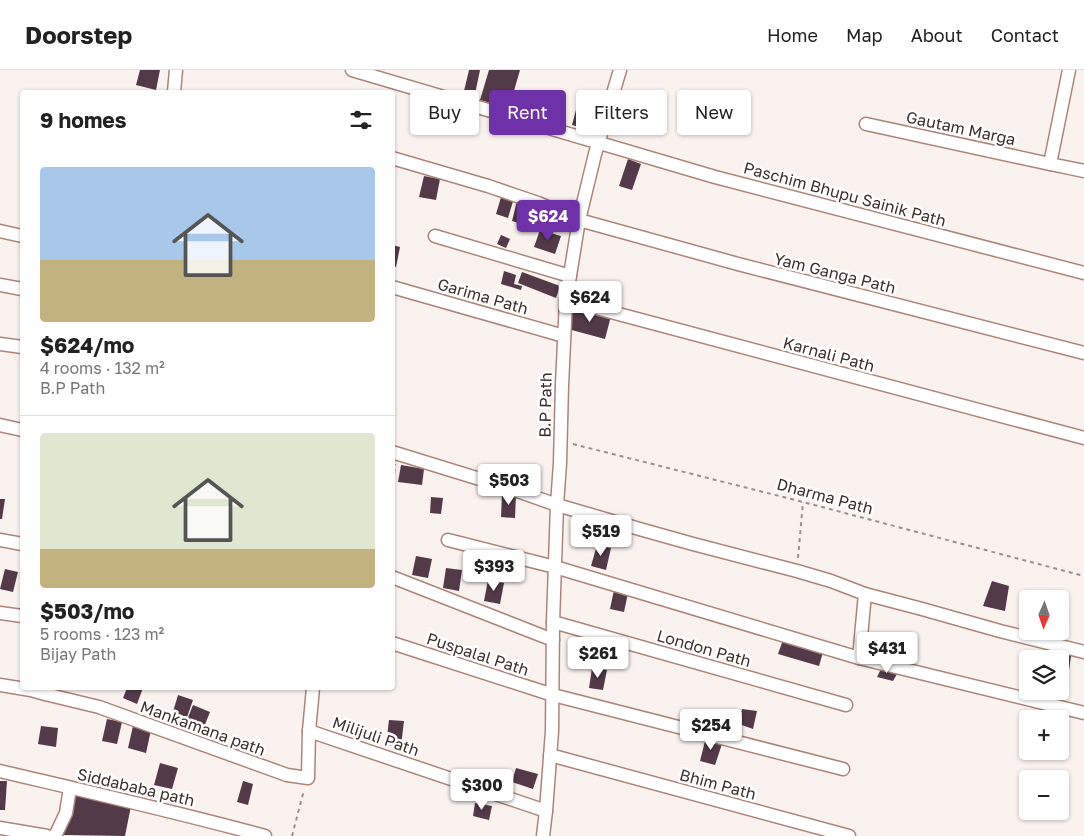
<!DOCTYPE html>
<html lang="en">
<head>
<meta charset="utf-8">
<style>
	body { margin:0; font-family:"Golos Text",sans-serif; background:#f6f6f6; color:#222; height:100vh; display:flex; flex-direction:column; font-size:19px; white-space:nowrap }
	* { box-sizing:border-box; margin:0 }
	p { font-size:16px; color:#767676 }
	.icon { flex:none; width:28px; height:28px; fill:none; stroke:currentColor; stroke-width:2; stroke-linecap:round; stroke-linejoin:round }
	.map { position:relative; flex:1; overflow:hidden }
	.panel { position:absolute; left:20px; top:20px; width:375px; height:600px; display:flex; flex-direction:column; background:#fff; border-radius:5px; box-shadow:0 1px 4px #0004 }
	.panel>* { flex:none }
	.guide { position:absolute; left:410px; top:20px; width:475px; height:45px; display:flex; gap:10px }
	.needle { width:32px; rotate:182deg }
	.fabs { position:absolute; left:1019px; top:520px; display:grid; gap:10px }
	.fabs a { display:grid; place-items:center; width:50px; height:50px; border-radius:5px; background:#fff; box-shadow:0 1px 4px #0004; font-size:25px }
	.price { position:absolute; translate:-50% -42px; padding:0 11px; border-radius:5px; background:#fff; color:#222; font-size:16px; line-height:32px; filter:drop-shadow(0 1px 2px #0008) }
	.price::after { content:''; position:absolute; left:50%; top:30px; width:15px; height:11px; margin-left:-8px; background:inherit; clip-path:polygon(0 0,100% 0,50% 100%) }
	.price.current { background:#6e31a7; color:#fff }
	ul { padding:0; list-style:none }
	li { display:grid; align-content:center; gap:10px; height:265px; padding:0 20px }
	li+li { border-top:1px solid #e0e0e0 }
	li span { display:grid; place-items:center; height:155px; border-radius:5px; color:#555 }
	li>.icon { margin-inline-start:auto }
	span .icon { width:90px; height:90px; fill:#fffc; stroke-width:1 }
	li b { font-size:21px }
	h2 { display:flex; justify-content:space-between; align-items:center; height:60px; padding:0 20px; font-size:21px }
	.tag { padding:0 18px; border-radius:5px; background:#fff; box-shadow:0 1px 4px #0004; font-size:18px; line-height:45px }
	.tag.current { background:#6e31a7; color:#fff }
	header { display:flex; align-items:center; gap:30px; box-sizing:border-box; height:70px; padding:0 25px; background:#fff; border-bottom:1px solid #e0e0e0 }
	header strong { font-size:24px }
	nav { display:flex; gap:28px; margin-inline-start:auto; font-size:18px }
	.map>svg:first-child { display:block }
</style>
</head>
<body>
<header>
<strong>Doorstep</strong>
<nav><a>Home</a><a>Map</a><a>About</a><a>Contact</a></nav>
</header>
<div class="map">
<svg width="1084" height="766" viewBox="0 0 1084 766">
	<rect width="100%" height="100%" fill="#faf2ef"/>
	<!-- building -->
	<g fill="#533a48">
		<path d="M140,0h20l-4,20 -20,-5z"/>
		<path d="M469,0h11l-5,24 -11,-3z"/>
		<path d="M489,0h31l-11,38 -29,-8z"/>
		<path d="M577,36l16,4 -6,19 -15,-4z"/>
		<path d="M628,89l13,5 -9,26 -13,-4z"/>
		<path d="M424,106l16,3 -4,21 -17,-3z"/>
		<path d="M502,124l12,4 -6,20 -12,-4z"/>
		<path d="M517,131l14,4 -6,20 -13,-4z"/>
		<path d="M540,160l21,6 -6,18 -21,-7z"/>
		<path d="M501,165l9,4 -4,9 -9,-4z"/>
		<path d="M392,175l8,2 -4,20 -4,-1z"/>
		<path d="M504,201l12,4 -2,9 8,2 -1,4 -20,-6z"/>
		<path d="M522,202l38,14 -4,12 -38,-15z"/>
		<path d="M575,236l36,10 -6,23 -37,-10z"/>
		<path d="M401,395l23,4 -2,16 -24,-3z"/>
		<path d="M502,423l14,1 -1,24 -14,-1z"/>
		<path d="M431,427l12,1 -2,16 -11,-1z"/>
		<path d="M0,429h5l-3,20h-2z"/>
		<path d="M597,475l14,3 -5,22 -15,-4z"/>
		<path d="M477,484l28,2 -2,22 -28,-2z"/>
		<path d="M416,486l16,3 -4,19 -16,-3z"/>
		<path d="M446,498l16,2 -3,21 -16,-3z"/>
		<path d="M5,499l13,3 -5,20 -13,-3z"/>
		<path d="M488,510l16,3 -4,21 -16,-3z"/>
		<path d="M992,511l17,5 -4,25 -22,-5z"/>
		<path d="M614,520l14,3 -4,19 -14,-3z"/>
		<path d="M784,567l40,12 -5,17 -41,-12z"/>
		<path d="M1072,579l-6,43 -6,-1v-32h-12v-6z"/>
		<path d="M883,595l14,9 -4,7 -16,-4z"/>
		<path d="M592,598l15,2 -4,20 -14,-2z"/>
		<path d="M127,618h16l-6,16 -14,-6z"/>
		<path d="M178,625l15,5 -7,20 -14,-5z"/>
		<path d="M193,635l17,7 -8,20 -17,-7z"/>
		<path d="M742,639l15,2 -4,18 -14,-5z"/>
		<path d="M107,649l15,3 -5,22 -15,-3z"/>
		<path d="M389,650l15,1 -3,25 -15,-1z"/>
		<path d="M41,656l17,2 -2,19 -18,-3z"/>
		<path d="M133,656l18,4 -5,23 -18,-5z"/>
		<path d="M706,667l17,4 -8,24 -15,-4z"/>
		<path d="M160,693l18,5 -6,21 -18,-4z"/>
		<path d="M516,698l22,6 -5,15 -21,-7z"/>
		<path d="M0,711h7l-2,29h-5z"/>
		<path d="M243,711l10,3 -5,21 -11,-3z"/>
		<path d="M76,724l55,12 -6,30 -61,-1 -1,-1z"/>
		<path d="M475,733l17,3 -3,14 -16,-4z"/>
	</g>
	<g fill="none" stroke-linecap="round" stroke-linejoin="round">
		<defs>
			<g id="street">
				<path d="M352,0l363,107 369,96"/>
				<path d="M174,22l2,-22"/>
				<path d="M866,54l184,40 34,7"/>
				<path d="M392,88l96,28 50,17 41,17 159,44 346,89"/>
				<path d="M1050,94l19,-94"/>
				<path d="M0,161l22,5"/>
				<path d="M435,166l135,40"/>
				<path d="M0,215l22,4"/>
				<path d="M392,217l172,49"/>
				<path d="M566,230l518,138"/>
				<path d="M0,274l22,3"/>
				<path d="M0,355l22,5"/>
				<path d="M392,382l117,36 48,17 86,25 50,14 104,27 34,10 34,13 57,15 78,22 84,21"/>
				<path d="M0,470l22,4"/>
				<path d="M448,470l107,27 304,91 6,-64"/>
				<path d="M392,507l161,63"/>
				<path d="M0,543l22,3"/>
				<path d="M553,552l293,83"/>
				<path d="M392,573l161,52 290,74"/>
				<path d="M859,588l225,55"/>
				<path d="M0,615l31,5 14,4 54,13 188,68 21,3 1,-47 4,-43"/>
				<path d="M309,661l237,80"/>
				<path d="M550,685l299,81"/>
				<path d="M0,701c89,21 177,41 265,65"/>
				<path d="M0,758l47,8"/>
				<path d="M55,766l11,-23 4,-25"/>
				<path d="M543,766l3,-25 6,-80 1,-109 4,-117 3,-42 2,-78 4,-85 13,-80 16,-66 25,-84"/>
			</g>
		</defs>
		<!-- street casing -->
		<use href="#street" stroke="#aa867a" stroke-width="15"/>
		<!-- path -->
		<g stroke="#9c908c" stroke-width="2" stroke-dasharray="4 4" stroke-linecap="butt">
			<path d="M573,374l230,58 281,74"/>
			<path d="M392,427l3,-33"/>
			<path d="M798,488l5,-56"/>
			<path d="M292,766l12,-46"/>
		</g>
		<!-- street -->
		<use href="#street" stroke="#fff" stroke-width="12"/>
	</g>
	<g text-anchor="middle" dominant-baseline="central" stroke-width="5" stroke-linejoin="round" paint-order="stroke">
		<!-- street labels -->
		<g font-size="16" fill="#3e2f2a" stroke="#fff">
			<text transform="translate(961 58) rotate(12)">Gautam Marga</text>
			<text transform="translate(845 124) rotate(15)">Paschim Bhupu Sainik Path</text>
			<text transform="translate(835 203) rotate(14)">Yam Ganga Path</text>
			<text transform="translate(483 226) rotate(16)">Garima Path</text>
			<text transform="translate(829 284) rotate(15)">Karnali Path</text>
			<text transform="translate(545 335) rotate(-89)">B.P Path</text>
			<text transform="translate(825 426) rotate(15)">Dharma Path</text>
			<text transform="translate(704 578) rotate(16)">London Path</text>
			<text transform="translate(478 584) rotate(18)">Puspalal Path</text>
			<text transform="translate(203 658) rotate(20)">Mankamana path</text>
			<text transform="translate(376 666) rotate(19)">Milijuli Path</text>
			<text transform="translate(718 714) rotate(15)">Bhim Path</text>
			<text transform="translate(136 717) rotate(13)">Siddababa path</text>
		</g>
	</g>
</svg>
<div class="fabs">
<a><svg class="needle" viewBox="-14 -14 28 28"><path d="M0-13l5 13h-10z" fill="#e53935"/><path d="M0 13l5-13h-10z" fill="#767676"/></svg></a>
<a><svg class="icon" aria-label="layers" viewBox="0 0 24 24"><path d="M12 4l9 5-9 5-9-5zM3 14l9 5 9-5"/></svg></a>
<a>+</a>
<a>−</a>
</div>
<b class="price current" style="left:548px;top:172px">$624</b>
<b class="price" style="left:590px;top:253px">$624</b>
<b class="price" style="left:509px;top:436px">$503</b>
<b class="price" style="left:601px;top:487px">$519</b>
<b class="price" style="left:494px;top:522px">$393</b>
<b class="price" style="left:887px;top:604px">$431</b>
<b class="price" style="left:598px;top:609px">$261</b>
<b class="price" style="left:711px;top:681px">$254</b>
<b class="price" style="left:482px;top:741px">$300</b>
<div class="guide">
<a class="tag">Buy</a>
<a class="tag current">Rent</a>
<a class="tag">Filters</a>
<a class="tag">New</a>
</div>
<section class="panel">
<h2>9 homes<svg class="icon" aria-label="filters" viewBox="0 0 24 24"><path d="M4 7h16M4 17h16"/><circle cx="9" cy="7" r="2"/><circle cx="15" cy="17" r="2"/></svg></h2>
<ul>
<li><span style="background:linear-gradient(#a9c7e8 60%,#c2b280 0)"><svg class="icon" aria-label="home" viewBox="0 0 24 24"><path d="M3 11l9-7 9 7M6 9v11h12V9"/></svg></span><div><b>$624/mo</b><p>4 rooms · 132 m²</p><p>B.P Path</p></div></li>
<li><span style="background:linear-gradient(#dfe7d0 75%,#c2b280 0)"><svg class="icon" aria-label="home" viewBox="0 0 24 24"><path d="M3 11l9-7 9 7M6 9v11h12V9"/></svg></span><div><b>$503/mo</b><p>5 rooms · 123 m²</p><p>Bijay Path</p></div></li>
</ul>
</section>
</div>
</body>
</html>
